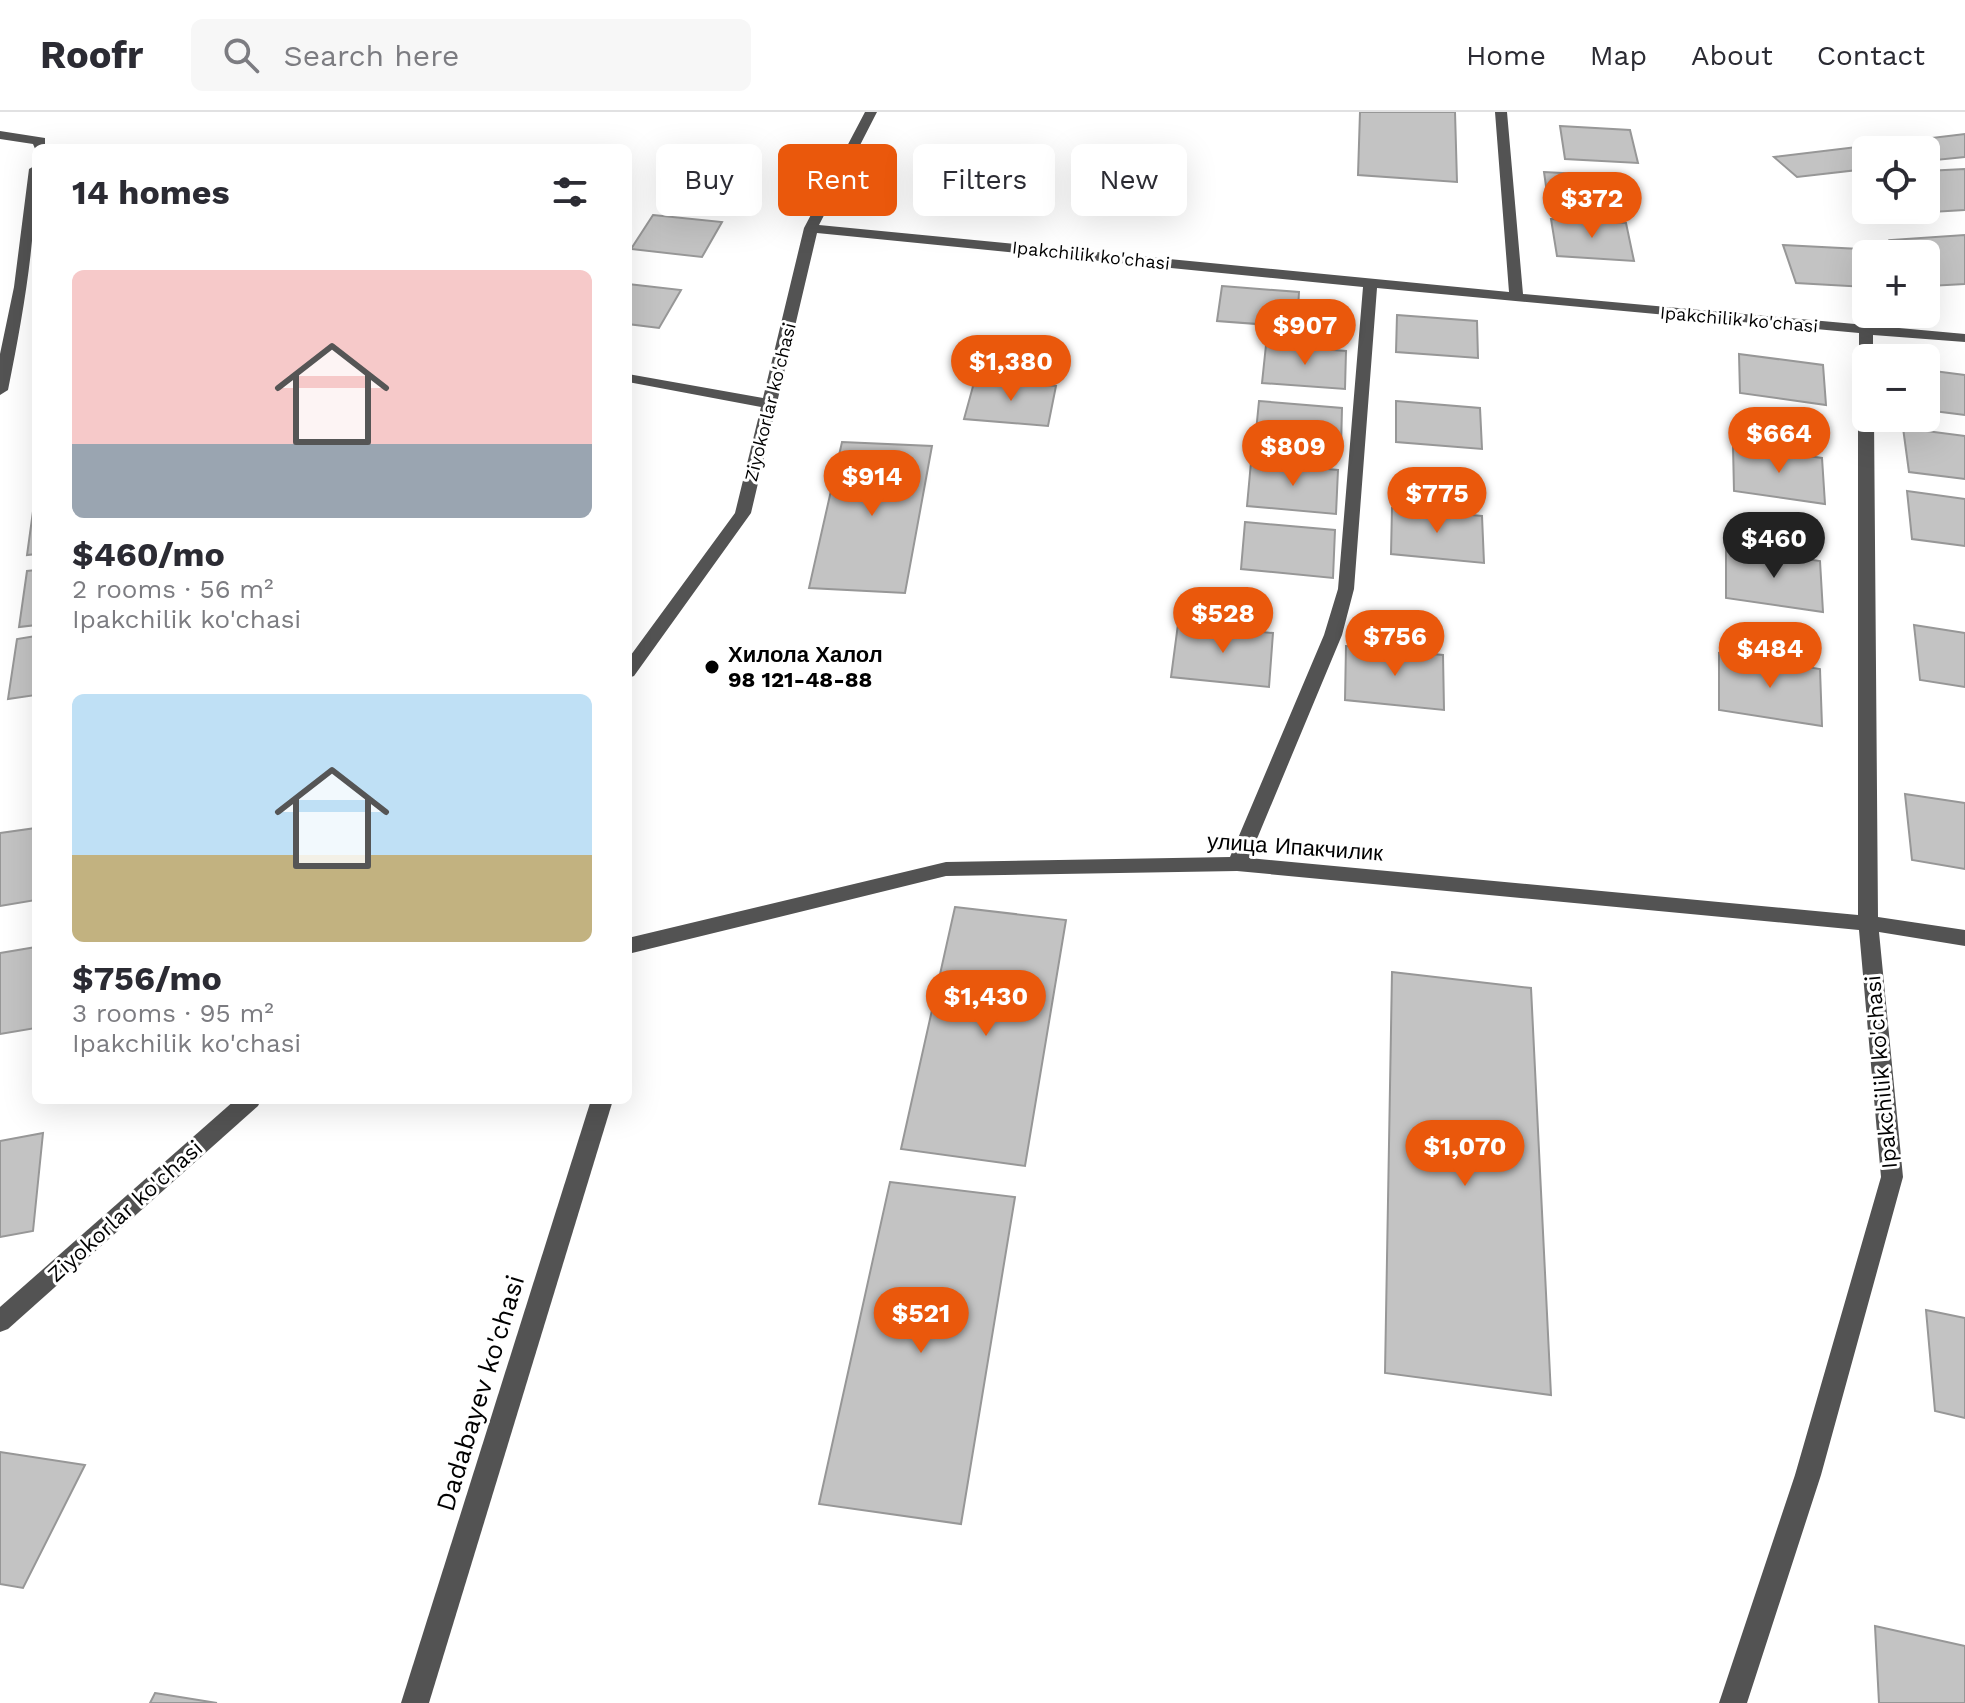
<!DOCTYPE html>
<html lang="en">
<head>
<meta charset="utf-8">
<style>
	body { margin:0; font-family:"Work Sans",sans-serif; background:#f7f7f7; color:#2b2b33; height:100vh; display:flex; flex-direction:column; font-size:30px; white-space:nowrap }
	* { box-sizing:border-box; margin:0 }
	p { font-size:26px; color:#7c7c81 }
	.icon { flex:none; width:44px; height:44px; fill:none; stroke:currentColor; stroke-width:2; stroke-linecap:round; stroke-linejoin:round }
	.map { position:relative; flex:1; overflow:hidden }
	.sheet { position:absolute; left:32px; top:32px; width:600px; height:960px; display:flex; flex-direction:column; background:#fff; border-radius:12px; box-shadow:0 8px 32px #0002 }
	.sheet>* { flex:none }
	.hud { position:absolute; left:656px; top:32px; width:760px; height:72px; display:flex; gap:16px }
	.tools { position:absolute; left:1852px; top:24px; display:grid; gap:16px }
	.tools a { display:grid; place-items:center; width:88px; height:88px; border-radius:12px; background:#fff; box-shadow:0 8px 32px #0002; font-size:40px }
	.price { position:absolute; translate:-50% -68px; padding:0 18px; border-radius:28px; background:#ea580c; color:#fff; font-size:26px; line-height:52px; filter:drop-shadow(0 2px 4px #0008) }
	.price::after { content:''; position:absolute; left:50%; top:48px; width:24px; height:18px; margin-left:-12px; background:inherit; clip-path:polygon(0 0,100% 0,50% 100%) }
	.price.on { background:#222; color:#fff }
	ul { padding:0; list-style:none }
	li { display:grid; align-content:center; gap:16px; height:424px; padding:0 40px }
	li span { display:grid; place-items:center; height:248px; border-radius:12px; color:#555 }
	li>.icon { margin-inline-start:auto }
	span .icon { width:144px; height:144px; fill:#fffc; stroke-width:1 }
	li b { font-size:34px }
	h2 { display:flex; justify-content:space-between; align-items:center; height:96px; padding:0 40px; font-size:34px }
	.chip { padding:0 28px; border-radius:12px; background:#fff; box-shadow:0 8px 32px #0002; font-size:28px; line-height:72px }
	.chip.on { background:#ea580c; color:#fff }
	header { display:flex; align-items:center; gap:48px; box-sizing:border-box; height:112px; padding:0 40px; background:#fff; border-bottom:2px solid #e1e1e2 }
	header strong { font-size:38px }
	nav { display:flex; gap:44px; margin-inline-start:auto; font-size:28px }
	.search { width:560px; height:72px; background:#f7f7f7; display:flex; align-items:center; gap:20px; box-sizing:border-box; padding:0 28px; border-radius:12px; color:#7c7c81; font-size:30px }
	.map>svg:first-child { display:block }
</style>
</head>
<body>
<header>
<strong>Roofr</strong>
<div class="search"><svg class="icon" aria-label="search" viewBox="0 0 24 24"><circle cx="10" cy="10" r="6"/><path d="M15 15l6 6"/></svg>Search here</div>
<nav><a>Home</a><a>Map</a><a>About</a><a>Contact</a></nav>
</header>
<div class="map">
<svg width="1965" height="1591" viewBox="0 0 1965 1591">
	<rect width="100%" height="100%" fill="#fff"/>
	<!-- building -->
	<g fill="#c3c3c3" stroke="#979797" stroke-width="2">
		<path d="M1360,0h95l2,70 -99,-7z"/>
		<path d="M1560,14l70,4 8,33 -73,-4z"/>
		<path d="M1965,22v23l-39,4v-11h-60v19l-69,8 -23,-20z"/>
		<path d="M1965,57v41l-68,4 -4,-4h33v-39z"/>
		<path d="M1544,60l72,4 8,36 -75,-5z"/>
		<path d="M653,103l69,7 -20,35 -71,-8z"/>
		<path d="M1551,107l75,4 8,38 -77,-5z"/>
		<path d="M1965,123v49l-36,2 -3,-4v-28h-24l-12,-14z"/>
		<path d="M1783,133l77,4 6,15v23l-70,-4z"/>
		<path d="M628,172l53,6 -22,38 -31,-4z"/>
		<path d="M1222,174l77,6 -2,35 -80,-6z"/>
		<path d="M1397,203l80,6 1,37 -82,-6z"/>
		<path d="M1266,233l80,6 -1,38 -83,-6z"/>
		<path d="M1739,242l84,11 3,40 -86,-12z"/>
		<path d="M1926,258l39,5v40l-39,-5z"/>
		<path d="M975,267l81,7 -8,40 -84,-7z"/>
		<path d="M1259,289l83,7 -1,41 -86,-7z"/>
		<path d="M1396,289l84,7 2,41 -86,-7z"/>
		<path d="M1903,316l62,8v43l-56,-7z"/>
		<path d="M842,330l90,4 -27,147 -96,-5z"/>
		<path d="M1733,334l89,12 3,46 -91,-13z"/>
		<path d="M1251,350l87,8 -2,44 -89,-8z"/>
		<path d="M1907,379l58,8v47l-53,-7z"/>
		<path d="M36,391v51l-9,1 7,-51z"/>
		<path d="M1392,396l90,8 2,47 -93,-9z"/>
		<path d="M1245,410l90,8 -2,48 -92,-9z"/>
		<path d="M1726,435l94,14 3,51 -97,-14z"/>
		<path d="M36,458v55l-17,2 8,-56z"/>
		<path d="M1178,512l95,9 -4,54 -98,-10z"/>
		<path d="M1914,513l51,8v54l-45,-7z"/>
		<path d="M36,524v59l-28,4 9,-60z"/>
		<path d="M1346,534l97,9 1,55 -99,-10z"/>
		<path d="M1719,541l101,16 2,57 -103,-16z"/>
		<path d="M1905,682l60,9v66l-53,-9z"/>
		<path d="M36,716v72l-36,6v-73z"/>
		<path d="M955,795l111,13 -41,246 -124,-17z"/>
		<path d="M36,835v81l-36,6v-81z"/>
		<path d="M1392,860l139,16 20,407 -166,-22z"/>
		<path d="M43,1021l-10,98 -33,6v-96z"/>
		<path d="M890,1070l125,15 -54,327 -142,-20z"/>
		<path d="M1926,1198l39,8v100l-30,-7z"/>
		<path d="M0,1340l85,13 -62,123 -23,-4z"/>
		<path d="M1875,1514l90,20v57h-86z"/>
		<path d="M155,1581l62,10h-67z"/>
	</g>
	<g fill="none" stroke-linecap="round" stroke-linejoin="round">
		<!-- minor -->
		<g fill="#535353" fill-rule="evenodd">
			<path d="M865,0h12l-58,113 690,67 -14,-180h12l16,182 442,40v8l-92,-7v23h-7v4l-7,-4v-25l-482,-45 -23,301 -12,46 -93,223 609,57v-497l8,-5v5h8l4,499 87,13v16l-86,-14 24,245 -82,298 -74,228h-28l76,-228 86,-298 -22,-247 -622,-59 -291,5 -318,78v-16l318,-76 284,-5 94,-222 14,-46 25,-302 -546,-54 -66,280 -117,163 -6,2v-19l107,-146 26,-106 -133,-25v-8l135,24 41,-170z"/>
			<path d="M0,19l45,7v10h-9v3l-3,-7 -33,-5z"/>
			<path d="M36,53c0,77 -13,150 -28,225l-8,5v-41l14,-67 15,-118z"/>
			<path d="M235,988h26l-3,6 -250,223 -8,3v-25z"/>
			<path d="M591,988h22l-184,603h-28z"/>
		</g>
	</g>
	<!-- markers -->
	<circle fill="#000" stroke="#fff" stroke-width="3" cx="712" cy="555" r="8"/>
	<g text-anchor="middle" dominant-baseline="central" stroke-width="6" stroke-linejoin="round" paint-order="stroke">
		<!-- far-street labels -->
		<g font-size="18" fill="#000" stroke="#fff">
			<text transform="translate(1091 143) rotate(6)">Ipakchilik ko'chasi</text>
			<text transform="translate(1739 207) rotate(5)">Ipakchilik ko'chasi</text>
			<text transform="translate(770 290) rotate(-76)">Ziyokorlar ko'chasi</text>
		</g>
		<!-- poi labels -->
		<g font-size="22" font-weight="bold" fill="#000" stroke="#fff" text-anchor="start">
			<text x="728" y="542">Хилола Халол<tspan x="728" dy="25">98 121-48-88</tspan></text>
		</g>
		<!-- street labels -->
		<g font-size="22" fill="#000" stroke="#fff">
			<text transform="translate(1295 735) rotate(4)">улица Ипакчилик</text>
			<text transform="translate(1881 960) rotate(-95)">Ipakchilik ko'chasi</text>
			<text transform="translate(125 1099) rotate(-42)">Ziyokorlar ko'chasi</text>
		</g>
		<!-- near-street labels -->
		<g font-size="26" fill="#000" stroke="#fff">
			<text transform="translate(480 1281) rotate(-73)">Dadabayev ko'chasi</text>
		</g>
	</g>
</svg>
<div class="tools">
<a><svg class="icon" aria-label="locate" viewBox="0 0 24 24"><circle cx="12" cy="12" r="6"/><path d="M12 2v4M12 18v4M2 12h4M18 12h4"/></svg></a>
<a>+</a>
<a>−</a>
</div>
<b class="price" style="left:1592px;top:128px">$372</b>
<b class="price" style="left:1305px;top:255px">$907</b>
<b class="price" style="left:1011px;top:291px">$1,380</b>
<b class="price" style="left:1779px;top:363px">$664</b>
<b class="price" style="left:1293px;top:376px">$809</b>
<b class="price" style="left:872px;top:406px">$914</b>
<b class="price" style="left:1437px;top:423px">$775</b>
<b class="price on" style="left:1774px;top:468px">$460</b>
<b class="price" style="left:1223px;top:543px">$528</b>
<b class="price" style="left:1395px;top:566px">$756</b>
<b class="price" style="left:1770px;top:578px">$484</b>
<b class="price" style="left:986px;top:926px">$1,430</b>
<b class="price" style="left:1465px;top:1076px">$1,070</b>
<b class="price" style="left:921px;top:1243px">$521</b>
<div class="hud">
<a class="chip">Buy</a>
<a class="chip on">Rent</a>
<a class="chip">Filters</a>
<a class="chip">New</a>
</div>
<section class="sheet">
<h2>14 homes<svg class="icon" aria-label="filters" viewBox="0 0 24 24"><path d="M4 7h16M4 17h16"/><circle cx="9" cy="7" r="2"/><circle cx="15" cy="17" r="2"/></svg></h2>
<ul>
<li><span style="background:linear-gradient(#f6c9c9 70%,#9aa5b1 0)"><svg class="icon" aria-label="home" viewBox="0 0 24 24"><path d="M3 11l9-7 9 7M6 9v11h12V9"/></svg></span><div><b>$460/mo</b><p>2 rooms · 56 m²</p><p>Ipakchilik ko'chasi</p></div></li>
<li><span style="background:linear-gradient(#bfe0f5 65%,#c2b280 0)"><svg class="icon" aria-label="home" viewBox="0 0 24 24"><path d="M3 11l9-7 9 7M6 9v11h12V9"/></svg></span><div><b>$756/mo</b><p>3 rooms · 95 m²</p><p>Ipakchilik ko'chasi</p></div></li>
</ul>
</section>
</div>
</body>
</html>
